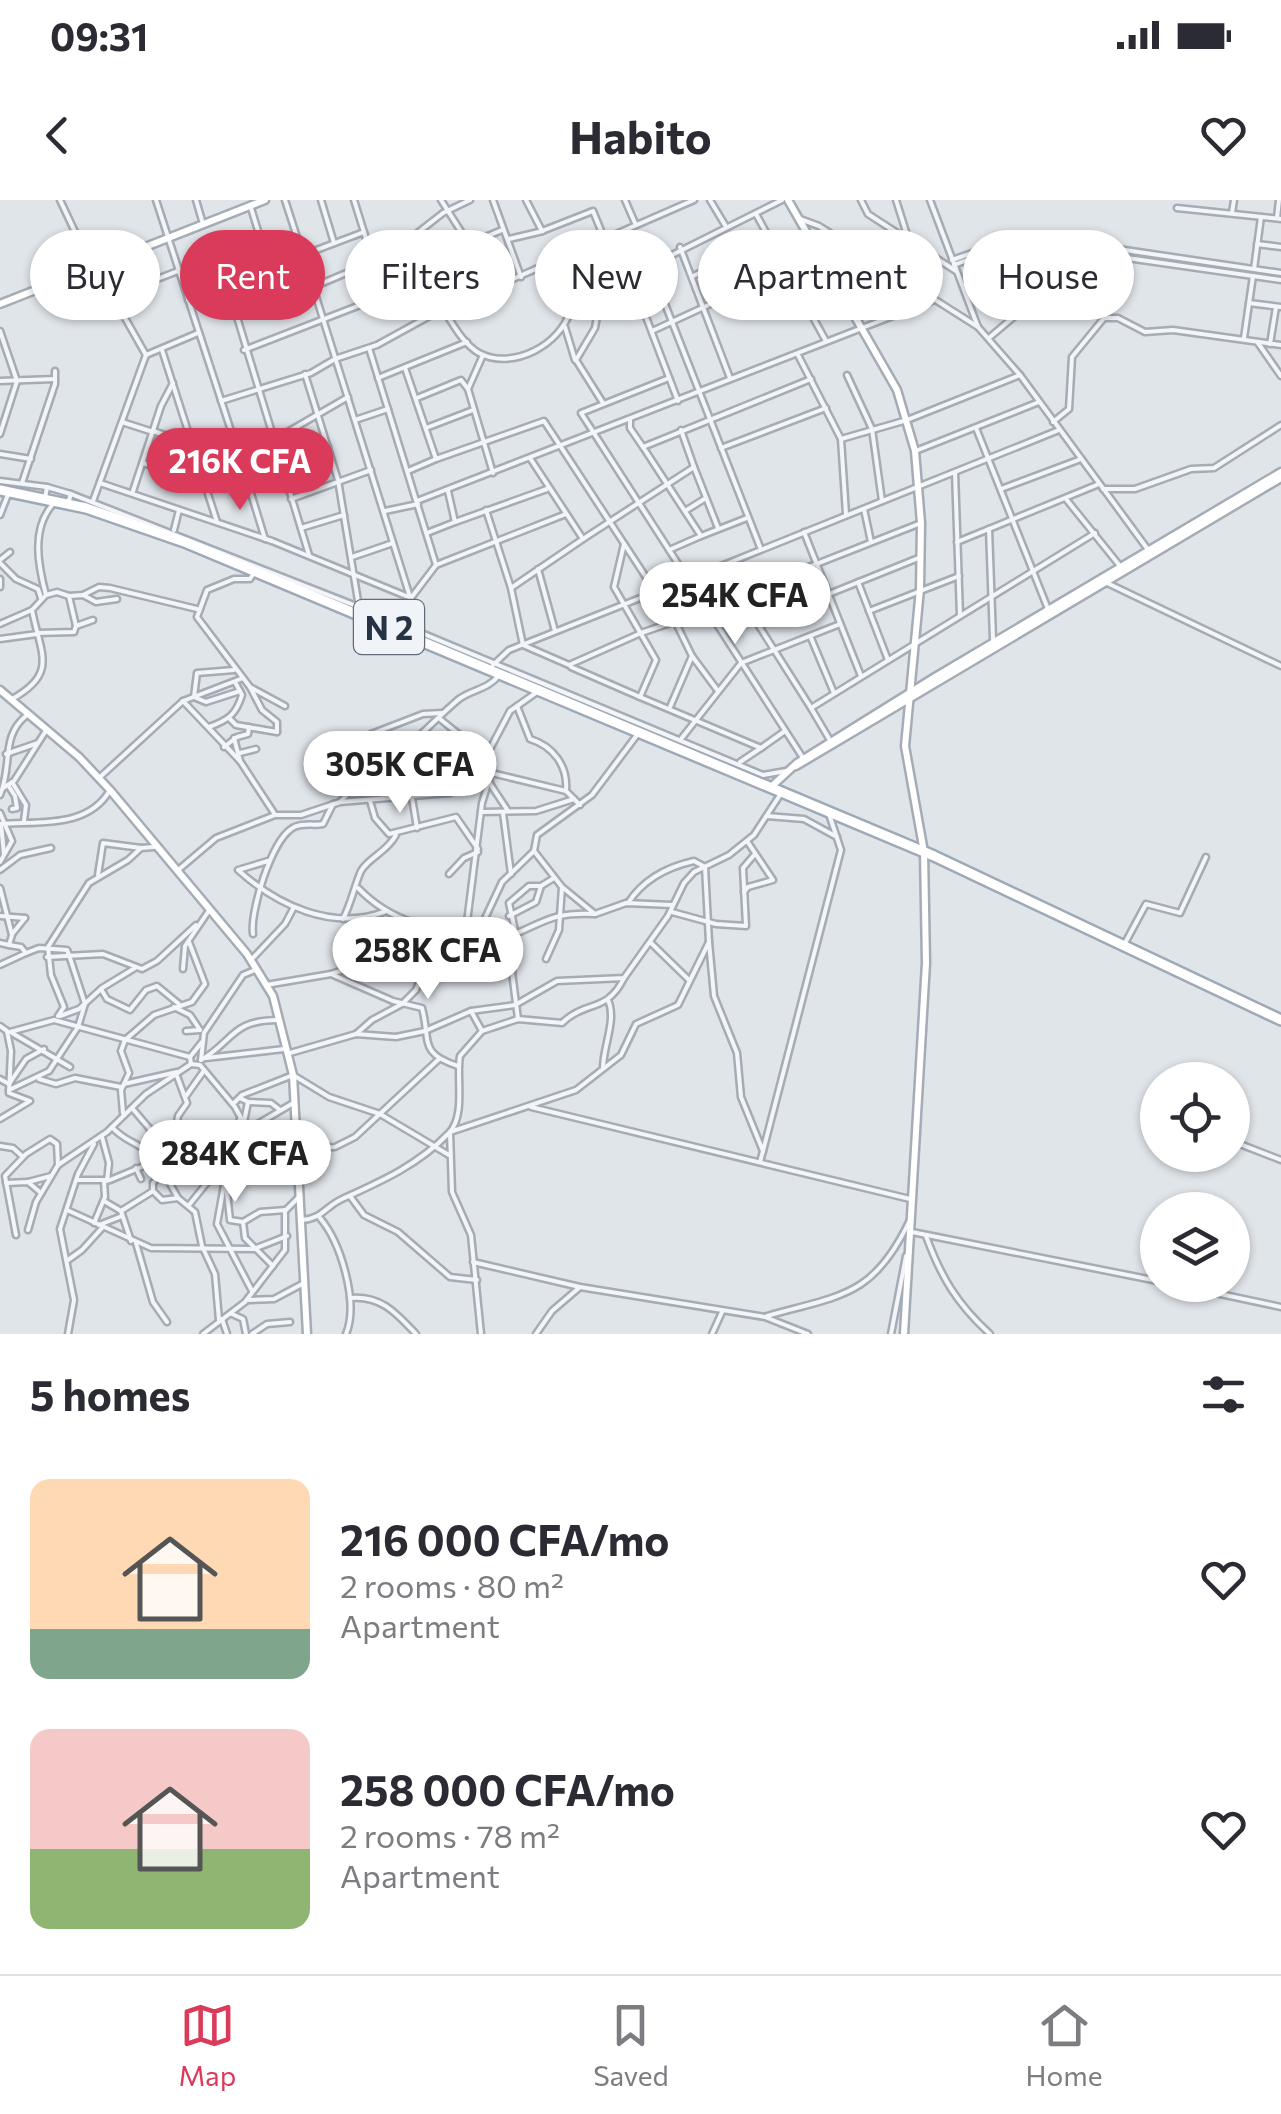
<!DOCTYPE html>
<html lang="en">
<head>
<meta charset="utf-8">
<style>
	body { margin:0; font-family:Commissioner,sans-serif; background:#f2f2f3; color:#2b2b33; height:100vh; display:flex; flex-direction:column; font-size:38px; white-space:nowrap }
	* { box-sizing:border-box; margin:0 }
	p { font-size:32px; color:#7c7c81 }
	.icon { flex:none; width:55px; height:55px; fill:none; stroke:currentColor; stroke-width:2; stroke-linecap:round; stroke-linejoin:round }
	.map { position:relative; height:1134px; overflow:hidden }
	.panel { display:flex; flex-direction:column; background:#fff; flex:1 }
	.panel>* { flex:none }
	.top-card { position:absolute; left:30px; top:30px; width:1222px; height:90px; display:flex; gap:20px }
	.controls { position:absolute; left:1140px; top:862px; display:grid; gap:20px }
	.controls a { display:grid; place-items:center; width:110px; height:110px; border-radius:50%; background:#fff; box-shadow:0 2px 8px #0004; font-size:50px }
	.price { position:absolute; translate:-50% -85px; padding:0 22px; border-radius:35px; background:#fff; color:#222; font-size:32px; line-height:65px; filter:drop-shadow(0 2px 5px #0008) }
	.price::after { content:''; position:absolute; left:50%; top:60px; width:30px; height:22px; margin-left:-15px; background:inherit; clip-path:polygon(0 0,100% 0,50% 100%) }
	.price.on { background:#da3b5a; color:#fff }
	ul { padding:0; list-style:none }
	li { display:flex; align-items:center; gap:30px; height:250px; padding:0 30px }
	li span { display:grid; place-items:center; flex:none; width:280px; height:200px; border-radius:20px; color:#555 }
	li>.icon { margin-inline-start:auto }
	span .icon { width:120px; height:120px; fill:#fffc; stroke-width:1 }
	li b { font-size:42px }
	h2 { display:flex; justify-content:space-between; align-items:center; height:120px; padding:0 30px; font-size:42px }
	.tag { padding:0 35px; border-radius:45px; background:#fff; box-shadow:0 2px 8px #0004; font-size:35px; line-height:90px }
	.tag.on { background:#da3b5a; color:#fff }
	.status { display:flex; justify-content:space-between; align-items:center; height:70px; padding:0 50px; background:#fff; direction:ltr }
	.status svg { height:28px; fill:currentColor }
	header { display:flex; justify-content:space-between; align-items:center; height:130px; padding:0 30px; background:#fff; font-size:45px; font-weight:700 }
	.tabs { display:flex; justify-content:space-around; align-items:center; height:140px; border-top:2px solid #e1e1e2; background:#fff; font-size:28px; color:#7c7c81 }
	.tabs a { display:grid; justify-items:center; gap:5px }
	.tabs .on { color:#da3b5a }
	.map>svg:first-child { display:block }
</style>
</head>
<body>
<div class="status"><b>09:31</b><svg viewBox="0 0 49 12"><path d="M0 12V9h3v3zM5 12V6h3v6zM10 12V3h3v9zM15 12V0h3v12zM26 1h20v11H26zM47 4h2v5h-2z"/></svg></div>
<header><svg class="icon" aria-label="back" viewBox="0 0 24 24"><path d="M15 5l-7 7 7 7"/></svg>Habito<svg class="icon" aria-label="heart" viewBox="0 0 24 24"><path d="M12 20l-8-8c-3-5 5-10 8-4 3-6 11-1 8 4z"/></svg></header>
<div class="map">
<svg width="1281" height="1134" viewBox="0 0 1281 1134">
	<rect width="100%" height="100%" fill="#e0e5ea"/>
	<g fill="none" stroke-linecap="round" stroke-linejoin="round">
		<defs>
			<g id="street">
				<path d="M60,0l32,68"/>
				<path d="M156,0l90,277 82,-30"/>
				<path d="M196,0l7,24"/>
				<path d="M285,0l28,87 76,-32 54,-42 27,-13"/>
				<path d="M321,0l13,43"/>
				<path d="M441,0l56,88"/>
				<path d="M493,0l28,77"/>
				<path d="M526,0l16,31 51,-20 11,27"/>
				<path d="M625,0l10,23"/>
				<path d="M710,0l15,25"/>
				<path d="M861,0l7,14 88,57"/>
				<path d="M896,0l12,38"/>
				<path d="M930,0l48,127"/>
				<path d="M251,8l28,91"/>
				<path d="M1177,8l104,11"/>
				<path d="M1232,13l2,-13"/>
				<path d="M756,14l70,127"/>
				<path d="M1277,18l2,-18"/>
				<path d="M800,19l19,7 159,101 42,48 129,176"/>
				<path d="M628,29l23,32"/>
				<path d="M509,39l34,-8"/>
				<path d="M471,43l31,-13"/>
				<path d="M1257,44l24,3"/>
				<path d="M680,47l50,131"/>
				<path d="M303,55l61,-23"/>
				<path d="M952,60l71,-25 258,38"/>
				<path d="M561,62l12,24 15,6 32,-11 162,-81"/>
				<path d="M649,63l111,284"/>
				<path d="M721,63l15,31"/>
				<path d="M954,65l61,-23 266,38"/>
				<path d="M96,67l50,88 52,-22"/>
				<path d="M1254,69l7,-52"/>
				<path d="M830,72l34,-16"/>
				<path d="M630,75l48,126"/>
				<path d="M693,76l77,-36"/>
				<path d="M1068,77l-3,-9 4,-18"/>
				<path d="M1052,84l2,-20 13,-4"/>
				<path d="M573,86l-3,25 13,-17"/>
				<path d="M602,86l-7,42 -19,32 27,43"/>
				<path d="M223,87l14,30 72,238"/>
				<path d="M1092,90l15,-36"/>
				<path d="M113,96l148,-57"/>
				<path d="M188,100l82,-31"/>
				<path d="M848,100l51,-22"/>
				<path d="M1249,103l32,4"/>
				<path d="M443,109c10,15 20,35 36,44 34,18 82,-9 91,-42"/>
				<path d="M237,117l76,-30 108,345"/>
				<path d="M565,127l10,33"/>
				<path d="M0,131l17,50 -17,53"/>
				<path d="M652,131l167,-77"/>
				<path d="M990,137l50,-42 28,-18 24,14 12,27h14l27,14 28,-2 108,15"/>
				<path d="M1244,138l9,-62"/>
				<path d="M1258,143l23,33"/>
				<path d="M1270,144l6,-37"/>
				<path d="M369,148l67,217 -25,33"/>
				<path d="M162,150l55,172"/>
				<path d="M244,150l124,-48 5,-41 -19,-61"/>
				<path d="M483,155l-15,34 25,84"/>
				<path d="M798,155l43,84"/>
				<path d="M405,168l31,91 108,-38 111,170"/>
				<path d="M305,174l33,106 21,127"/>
				<path d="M847,175l25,54 10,72"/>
				<path d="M378,178l89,-36"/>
				<path d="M669,178l-88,35 222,345"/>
				<path d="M0,181l55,-2"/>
				<path d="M417,198l44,-18 7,9"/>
				<path d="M221,201l90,-28 24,-14 42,-14 60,-33 257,-112"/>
				<path d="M630,219v9l13,19 168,-68"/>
				<path d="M355,220l33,-11"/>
				<path d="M122,222l31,10"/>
				<path d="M1053,222l16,-13 3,-52 32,-39"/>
				<path d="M426,228l47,-18"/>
				<path d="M976,228l72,181"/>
				<path d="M1059,230l-338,136 90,142 284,-175"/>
				<path d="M153,231l41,14 38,-10"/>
				<path d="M272,241l76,-44"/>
				<path d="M643,247l58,89 46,-18"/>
				<path d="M721,248l105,-40"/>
				<path d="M918,250l121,-48"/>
				<path d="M0,254l31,5"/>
				<path d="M530,258l53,81 111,-72 -13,-37"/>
				<path d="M143,263l61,20"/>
				<path d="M694,267l24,61"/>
				<path d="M408,271l28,-12"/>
				<path d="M955,272l5,144"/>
				<path d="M246,277l19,62"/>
				<path d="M0,281l47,6 -2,11"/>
				<path d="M22,283l33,-99v-13"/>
				<path d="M100,283l172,58 139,57"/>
				<path d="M47,287l24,7 -3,9"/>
				<path d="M1001,289l80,-30"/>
				<path d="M1103,289h32l56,-20 23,-1 67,-43"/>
				<path d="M133,291l28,-85 12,-23"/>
				<path d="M448,291l7,31 92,-33"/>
				<path d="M71,294l288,113 404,168 23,-4"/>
				<path d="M291,299l80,-29"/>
				<path d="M1066,299l54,67"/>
				<path d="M93,301l53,-146"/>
				<path d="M417,301l517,-201"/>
				<path d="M864,309l7,33"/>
				<path d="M486,310l25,78 72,-49"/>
				<path d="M385,311l33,-7"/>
				<path d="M685,311l21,-13"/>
				<path d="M846,314l-5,-75 66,-19 113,-45"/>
				<path d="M0,315l9,-23"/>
				<path d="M301,328l43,-13"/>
				<path d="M989,329l4,110"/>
				<path d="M174,330l5,-20"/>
				<path d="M804,332l57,144"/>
				<path d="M427,333l28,-11"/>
				<path d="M957,342l142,-58"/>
				<path d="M624,344l-10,43 42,73 -16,37 121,51 24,-17"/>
				<path d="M669,350l32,-14"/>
				<path d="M352,357l41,-14"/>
				<path d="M0,360l10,-8"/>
				<path d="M0,363l16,16 22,10 3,9"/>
				<path d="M436,365l130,-51"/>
				<path d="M538,369l17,62"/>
				<path d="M254,373l-4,6h-16l-27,11 -10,27 53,70 35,19"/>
				<path d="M0,379v8"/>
				<path d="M858,382l30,78"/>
				<path d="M1105,382l176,84"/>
				<path d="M511,388l12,57 46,20 72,-32 64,-22"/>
				<path d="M740,394l181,-71"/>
				<path d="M46,395l11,-3 12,4"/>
				<path d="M83,395l16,-8 11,1 87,21"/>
				<path d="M869,411l90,-35"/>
				<path d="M675,421l17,35 26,35"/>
				<path d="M0,424l32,-14 14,-15c-8,-30 -15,-66 7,-91"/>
				<path d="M759,424l21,-3 9,-11 132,-53"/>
				<path d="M76,426l-7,-30 14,-1 13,7 21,-3"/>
				<path d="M37,433l37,-1 2,-6 17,-6"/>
				<path d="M811,438l23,55"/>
				<path d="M0,439l37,-5"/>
				<path d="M493,465l16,-15 212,-84"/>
				<path d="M571,467l69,30"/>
				<path d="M234,470l-37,3 -3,24 12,5 34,-11"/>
				<path d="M250,487l12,23 15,12v10"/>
				<path d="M12,499c47,-26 28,-46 20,-89"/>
				<path d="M183,501l57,60 34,52"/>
				<path d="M517,506l13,33c23,7 38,27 36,51"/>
				<path d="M670,507l22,-51"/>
				<path d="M811,508l20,34"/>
				<path d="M230,519l6,6 41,7"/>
				<path d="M440,519l46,37"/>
				<path d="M209,527c19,-7 27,-12 33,-32l-7,-13"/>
				<path d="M637,535l-45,60 -55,40 -3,16 28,36 33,27 31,-11 46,2"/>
				<path d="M234,538l6,23"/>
				<path d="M681,539l60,-76 99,-39"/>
				<path d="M224,547l13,-10 11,-3 1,-7"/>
				<path d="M240,553l16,-4"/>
				<path d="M6,554l32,-11"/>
				<path d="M740,562l21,-14"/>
				<path d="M479,570l87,21 14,14"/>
				<path d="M365,575c39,-19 62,-49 94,-76 14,-10 30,-10 40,-24"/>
				<path d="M99,578l84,-77 60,-23"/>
				<path d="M12,582l14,23 -2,16"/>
				<path d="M489,582l19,29"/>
				<path d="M8,585l7,11 2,12 -5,1"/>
				<path d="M3,588l11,-7 33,-52"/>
				<path d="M0,595c13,-30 0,-59 27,-80"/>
				<path d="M412,598l5,30"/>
				<path d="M370,601l5,17 14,16 67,-17 22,32"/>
				<path d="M340,602l25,-27 1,-30 5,-11 52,-20 19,-1"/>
				<path d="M481,612l55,-1 38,-12"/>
				<path d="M0,613l12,28 -12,21"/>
				<path d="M503,613l8,61"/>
				<path d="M767,616l37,3 33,18"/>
				<path d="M0,624c37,-3 88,5 110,-34"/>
				<path d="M1,624l3,30"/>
				<path d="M268,661l-30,9c39,35 93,61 146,42"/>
				<path d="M0,670l20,-15 31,-7"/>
				<path d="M177,671l39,-33 59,-23h26l39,-13 110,-9 29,-23 31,-59 27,-19"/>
				<path d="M449,674l15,-16 14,-6"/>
				<path d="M98,675l5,-32 38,5"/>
				<path d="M0,688l12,47 -3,10 -9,-2"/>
				<path d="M358,688c34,35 74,44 122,41l22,-47 32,-31"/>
				<path d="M744,692l4,-5 25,-7 -26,-39"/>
				<path d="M672,712l44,12 30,2 -3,-58 12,-14"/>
				<path d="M0,716l25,2"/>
				<path d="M509,716l27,-14 5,-16"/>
				<path d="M343,719c8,-15 11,-32 18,-48 7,-13 26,-19 35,-36"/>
				<path d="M480,729l4,15 28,28"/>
				<path d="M466,730l16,-127 10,-32 -5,-18"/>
				<path d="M13,733l12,-15"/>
				<path d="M253,734c-3,-23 18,-91 38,-105 9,-7 22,-3 32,-5l10,-20"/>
				<path d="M515,734c33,-14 40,-22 80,-20"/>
				<path d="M650,742l39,38"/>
				<path d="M709,742l5,54 23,57 4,44 22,54 -3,11"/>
				<path d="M9,745l12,2 5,6 13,-5 28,2 2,5"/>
				<path d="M1124,745l22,-41 34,9 26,-56"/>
				<path d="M374,755l53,5"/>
				<path d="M47,757l56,-3 39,15 15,-8 39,-36"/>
				<path d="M546,759l13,-29 3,-43"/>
				<path d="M251,760l34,-36 9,-17"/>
				<path d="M0,765l26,-12"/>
				<path d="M183,769l2,-23 23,-34"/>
				<path d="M331,774l62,27 29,7c9,33 -4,45 36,58"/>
				<path d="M266,785l65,-11 36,-12 42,-38"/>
				<path d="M101,789l6,10 23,11 16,-20 11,-4 22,18"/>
				<path d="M174,807l16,8 10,15"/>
				<path d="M58,816l6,-9 -13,-32 -3,-28 41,-64 39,-23 13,-12 13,-1"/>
				<path d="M60,816l19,-7 23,-21 33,-20"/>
				<path d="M518,819l-6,-47 5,-32 -8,-37 20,-17h12l13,-8"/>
				<path d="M0,826l7,5 4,20 -2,42 21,8 -30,18"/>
				<path d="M186,831l14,-1"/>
				<path d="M482,831l36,-12 44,4c24,-23 45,-10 62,-45"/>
				<path d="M10,832l44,-12 136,37"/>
				<path d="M12,833l58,34"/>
				<path d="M356,834l16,-14 30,-16 14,-14 14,-36 27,-24"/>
				<path d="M202,842l-12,15 1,7 9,1 35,42 18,33 16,5 29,26"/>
				<path d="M290,853l66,-19 40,3 29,-6 46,-20 44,-6 42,-24 67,-3 44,-62 16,-33 10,-11 35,-17 25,-20 26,-40"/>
				<path d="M206,858l78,-9"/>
				<path d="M201,860l3,-27 39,-58 12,-5"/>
				<path d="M201,860c32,-18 30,-40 77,-40"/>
				<path d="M603,868c0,-22 14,-48 5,-68"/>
				<path d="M0,879l9,5 17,-25 18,-10"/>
				<path d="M39,879l17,5 19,-6 46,9"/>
				<path d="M124,884l5,-11 -8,-22 4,-11 29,-25 38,-13 13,-18 -16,-42"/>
				<path d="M9,890l40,-19 29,-44 7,-23 -16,-49"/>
				<path d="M186,896l17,-24"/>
				<path d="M240,898l8,4 -4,20"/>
				<path d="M248,902l23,1 9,7"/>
				<path d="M233,904l9,-9 51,-20 36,22 51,17 69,41"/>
				<path d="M531,907l379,92"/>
				<path d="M132,908l23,27 17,9"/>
				<path d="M123,913l-2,-23 3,-6 53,-12"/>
				<path d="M240,919l-15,55 5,46 13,2"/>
				<path d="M249,929l46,-27"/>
				<path d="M102,937l7,26 -2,18"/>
				<path d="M1232,941l49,19"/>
				<path d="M0,946l13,2 9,8"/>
				<path d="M763,951l78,-301 -12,-36"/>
				<path d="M149,954l13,-13"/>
				<path d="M152,958l18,6h12l12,-7 46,8 58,-17 37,-1 20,-10 84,-78"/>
				<path d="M151,963l17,17 10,18"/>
				<path d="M170,964l8,-48 9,-13 -10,-27"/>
				<path d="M136,968l5,11"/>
				<path d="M78,980h32l41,-17 1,-5c-9,-15 -27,-15 -40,-31"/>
				<path d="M28,982l23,-6"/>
				<path d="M6,983l22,-1 13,11"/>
				<path d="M224,985l-7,39 35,67"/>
				<path d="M153,991l9,9 16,-2 17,14 7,34 13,28 4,46"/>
				<path d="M350,996l14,19 34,17 52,45 27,3"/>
				<path d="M104,1001l17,10 10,30"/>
				<path d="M189,1005l34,-42"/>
				<path d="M67,1010l84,38 103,1 33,-13"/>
				<path d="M121,1011l32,-20v-8l7,-8"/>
				<path d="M320,1018c21,25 39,85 26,116"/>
				<path d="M302,1020c21,-2 23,-13 40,-21 40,-18 76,-34 107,-66 17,-18 7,-55 11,-77l22,-25 -11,-20"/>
				<path d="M94,1023l11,-26 -1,-16"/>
				<path d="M99,1025l23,-9"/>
				<path d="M28,1030l8,-28 22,-37 49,-33 39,-38 45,-30"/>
				<path d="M912,1032l246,49"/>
				<path d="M16,1035l-11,-59 21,-22 24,-15 7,5 1,21"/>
				<path d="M926,1036c15,41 31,68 64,98"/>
				<path d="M136,1043l17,59 14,20"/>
				<path d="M68,1060l14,-10 20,-22"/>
				<path d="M473,1062l107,25 185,30 43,17"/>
				<path d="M273,1066l-28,-28 -2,-16 17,-10 26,-2 14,-14"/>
				<path d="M1178,1085l103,22"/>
				<path d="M350,1098c31,-3 46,15 66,36"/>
				<path d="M249,1100l25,-1 30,-16"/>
				<path d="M232,1114l11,5 3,15"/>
				<path d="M767,1116c74,-21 106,-19 142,-94"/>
				<path d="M222,1119l5,15"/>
				<path d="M68,1134l6,-34 -14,-71 18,-55 16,-30"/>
				<path d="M203,1134l42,-32 40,-52v-40"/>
				<path d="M252,1134l15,-10 23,-2"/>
				<path d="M481,1134l-10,-99 -19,-43 -2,-60 126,-42 45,-35 15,-31 42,-19 31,-63 -4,-75 -11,-6c-27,6 -51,19 -66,42"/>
				<path d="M536,1134l16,-23 28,-24"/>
				<path d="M712,1134l10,-22"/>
				<path d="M891,1134l15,-78"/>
			</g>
			<g id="secondary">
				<path d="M788,0l109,190 18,61 6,72 -1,66 -15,157 19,106 2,111 -22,371"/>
				<path d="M0,104l265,-104"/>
				<path d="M0,490l79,67 31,33 137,164 26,42 20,79 14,259"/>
				<path d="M796,566l485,-288"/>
				<path d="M771,587l26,-24 138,-86 346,-205"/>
			</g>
			<path id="primary" d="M0,290l86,18 101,35 747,313 347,164"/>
		</defs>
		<!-- street casing -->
		<use href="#street" stroke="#a5acb5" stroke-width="9"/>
		<!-- secondary casing -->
		<use href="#secondary" stroke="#a5acb5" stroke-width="11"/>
		<!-- primary casing -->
		<use href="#primary" stroke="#9ea9b7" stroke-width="14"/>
		<!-- street -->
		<use href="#street" stroke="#f3f5f8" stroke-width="4"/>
		<!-- secondary -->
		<use href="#secondary" stroke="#fff" stroke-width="6"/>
		<!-- primary -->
		<use href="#primary" stroke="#fff" stroke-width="9"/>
	</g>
	<g text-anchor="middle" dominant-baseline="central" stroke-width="8" stroke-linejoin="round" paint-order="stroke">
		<!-- shield labels -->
		<rect fill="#f0f3f8" stroke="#636d79" stroke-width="2.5" x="354" y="400" width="70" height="54" rx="8"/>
		<g font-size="32" font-weight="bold" fill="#273343">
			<text x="389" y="427">N 2</text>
		</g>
	</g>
</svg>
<div class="controls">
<a><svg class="icon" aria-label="locate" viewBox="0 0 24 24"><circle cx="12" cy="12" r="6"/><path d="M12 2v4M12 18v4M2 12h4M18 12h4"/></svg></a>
<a><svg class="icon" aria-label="layers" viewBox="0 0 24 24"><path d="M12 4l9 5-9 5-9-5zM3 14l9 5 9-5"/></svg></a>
</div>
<b class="price on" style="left:240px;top:313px">216K CFA</b>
<b class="price" style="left:735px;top:447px">254K CFA</b>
<b class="price" style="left:400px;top:616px">305K CFA</b>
<b class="price" style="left:428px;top:802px">258K CFA</b>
<b class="price" style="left:235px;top:1005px">284K CFA</b>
<div class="top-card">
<a class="tag">Buy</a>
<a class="tag on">Rent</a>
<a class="tag">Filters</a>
<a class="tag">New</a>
<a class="tag">Apartment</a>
<a class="tag">House</a>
</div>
</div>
<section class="panel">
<h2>5 homes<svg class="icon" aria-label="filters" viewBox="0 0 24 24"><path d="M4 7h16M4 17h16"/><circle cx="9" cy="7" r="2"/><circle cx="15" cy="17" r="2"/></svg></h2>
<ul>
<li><span style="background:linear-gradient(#ffd9b3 75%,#7fa58c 0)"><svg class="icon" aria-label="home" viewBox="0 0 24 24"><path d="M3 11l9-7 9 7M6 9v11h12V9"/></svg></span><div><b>216 000 CFA/mo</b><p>2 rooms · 80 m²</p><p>Apartment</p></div><svg class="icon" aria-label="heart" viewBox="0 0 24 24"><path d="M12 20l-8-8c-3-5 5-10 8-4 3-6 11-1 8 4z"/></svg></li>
<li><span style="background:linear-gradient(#f6c9c9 60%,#8fb573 0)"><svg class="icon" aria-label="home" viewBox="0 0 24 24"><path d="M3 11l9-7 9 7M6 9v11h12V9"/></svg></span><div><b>258 000 CFA/mo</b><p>2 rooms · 78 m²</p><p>Apartment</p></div><svg class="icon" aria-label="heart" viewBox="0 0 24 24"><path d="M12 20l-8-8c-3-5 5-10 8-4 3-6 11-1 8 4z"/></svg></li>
</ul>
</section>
<nav class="tabs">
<a class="on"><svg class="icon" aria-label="map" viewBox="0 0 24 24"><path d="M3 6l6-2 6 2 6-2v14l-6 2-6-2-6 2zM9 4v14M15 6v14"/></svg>Map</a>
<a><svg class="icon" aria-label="saved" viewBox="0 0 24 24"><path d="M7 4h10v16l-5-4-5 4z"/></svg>Saved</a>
<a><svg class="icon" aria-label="home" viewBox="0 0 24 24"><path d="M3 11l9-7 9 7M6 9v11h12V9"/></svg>Home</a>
</nav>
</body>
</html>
